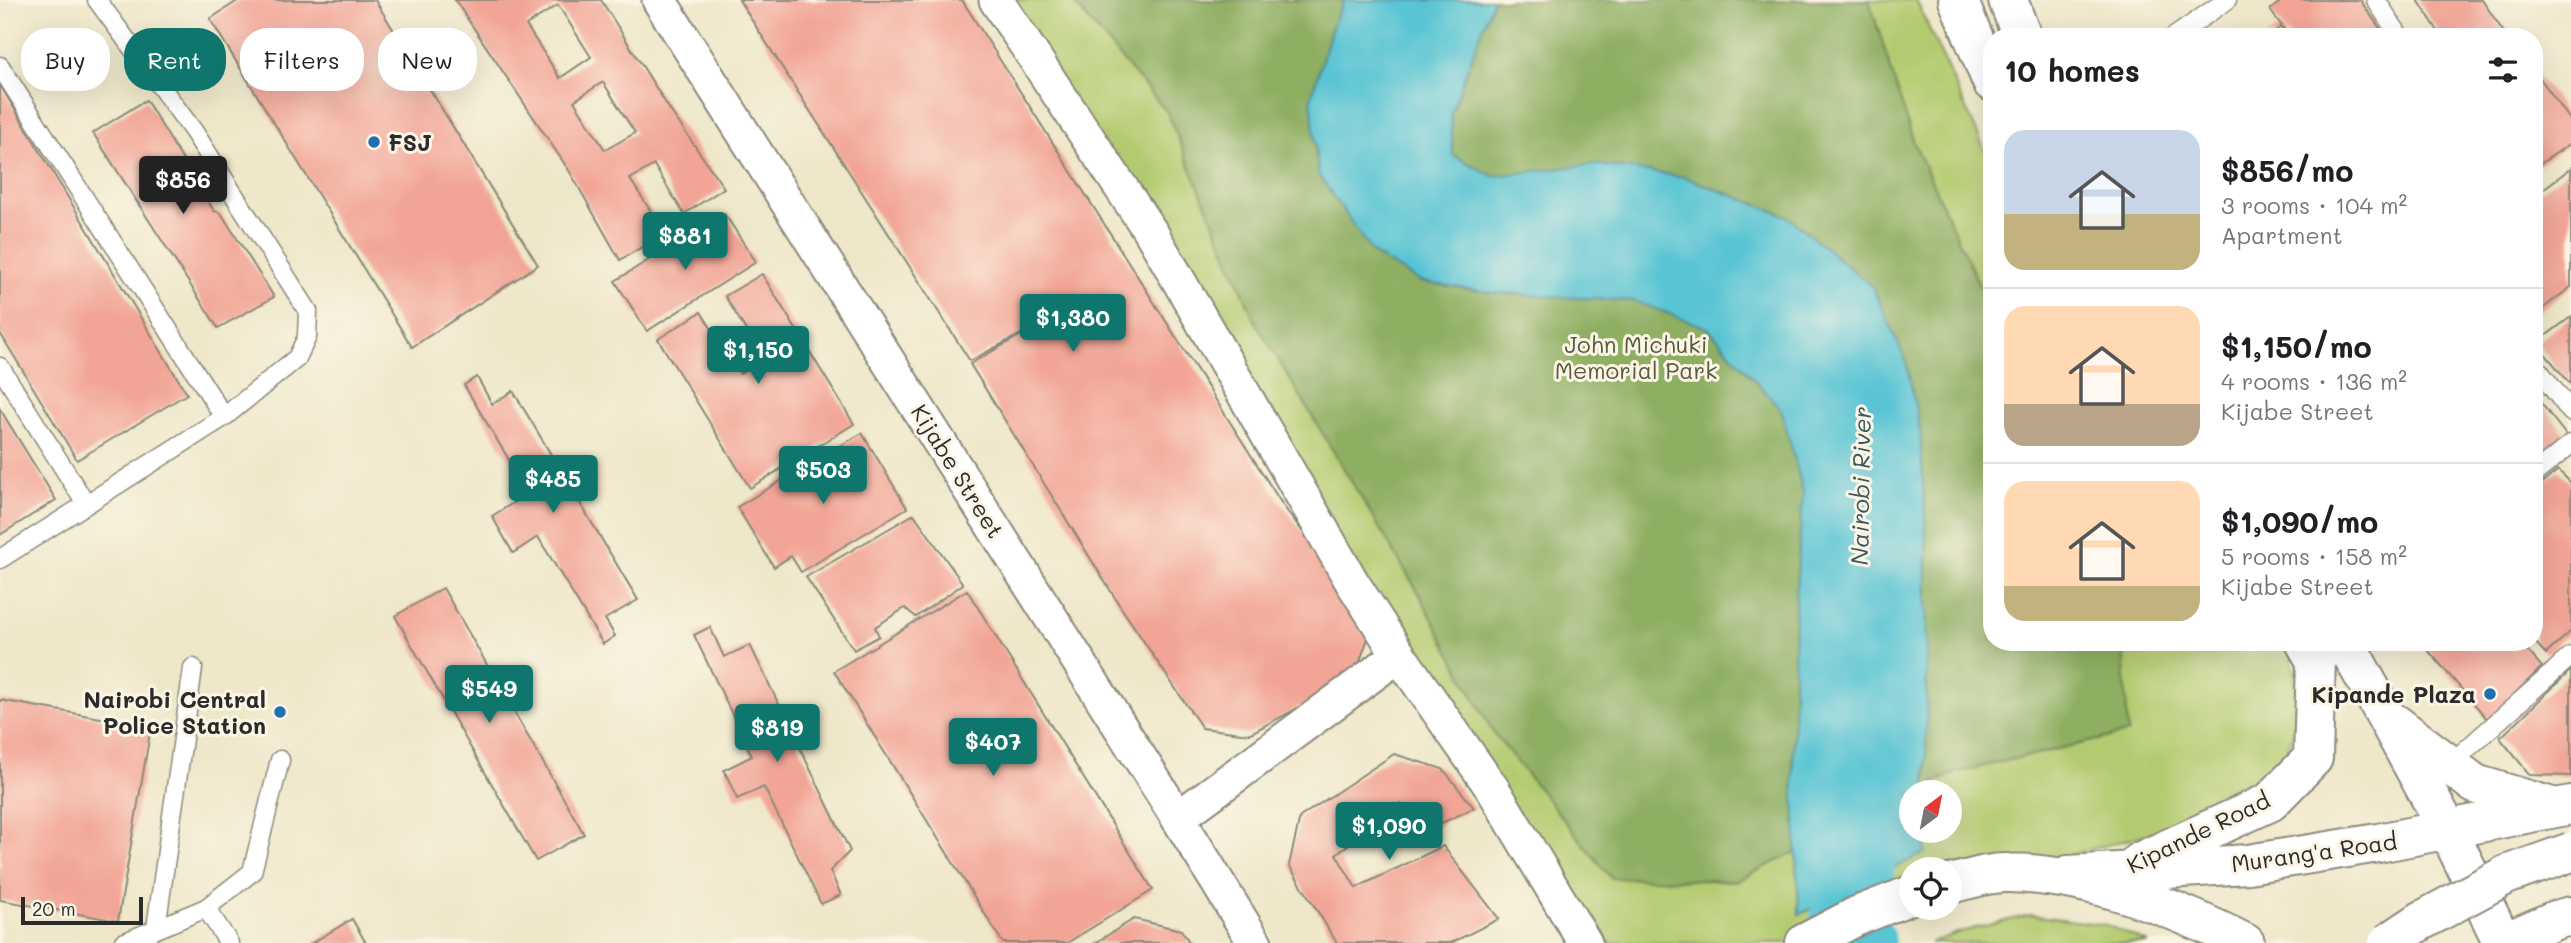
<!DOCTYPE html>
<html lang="en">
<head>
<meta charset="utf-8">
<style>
	body { margin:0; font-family:Mali,sans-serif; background:#f6f6f6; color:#202124; height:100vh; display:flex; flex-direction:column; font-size:26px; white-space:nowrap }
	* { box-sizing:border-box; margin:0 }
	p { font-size:23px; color:#757577 }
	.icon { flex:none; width:38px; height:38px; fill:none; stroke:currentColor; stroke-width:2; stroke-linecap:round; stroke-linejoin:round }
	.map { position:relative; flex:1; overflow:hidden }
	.side { position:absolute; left:1983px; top:28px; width:560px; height:623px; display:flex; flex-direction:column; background:#fff; border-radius:28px; box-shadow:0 7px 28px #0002 }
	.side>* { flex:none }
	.banner { position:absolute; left:21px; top:28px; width:665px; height:63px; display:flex; gap:14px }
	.needle { width:46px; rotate:32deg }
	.buttons { position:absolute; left:1899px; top:780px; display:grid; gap:14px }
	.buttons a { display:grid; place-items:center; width:63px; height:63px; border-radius:50%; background:#fff; box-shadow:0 7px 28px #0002; font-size:35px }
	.scale { position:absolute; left:21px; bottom:18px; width:122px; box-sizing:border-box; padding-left:7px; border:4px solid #2b2b2b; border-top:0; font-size:19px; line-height:24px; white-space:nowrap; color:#2b2b2b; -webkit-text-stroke:5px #fcf5e5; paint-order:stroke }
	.price { position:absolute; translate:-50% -60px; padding:0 16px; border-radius:7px; background:#0f766e; color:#fff; font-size:23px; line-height:46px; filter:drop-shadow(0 2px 4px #0008) }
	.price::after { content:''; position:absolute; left:50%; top:42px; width:21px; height:16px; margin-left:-10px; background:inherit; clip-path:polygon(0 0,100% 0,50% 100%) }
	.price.selected { background:#222; color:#fff }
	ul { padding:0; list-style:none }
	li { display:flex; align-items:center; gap:21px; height:175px; padding:0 21px }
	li+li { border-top:2px solid #e0e0e0 }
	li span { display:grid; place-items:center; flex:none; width:196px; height:140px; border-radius:21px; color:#555 }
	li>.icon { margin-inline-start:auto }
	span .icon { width:84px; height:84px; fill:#fffc; stroke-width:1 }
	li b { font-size:30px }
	h2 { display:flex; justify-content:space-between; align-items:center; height:84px; padding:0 21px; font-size:30px }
	.chip { padding:0 24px; border-radius:28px; background:#fff; box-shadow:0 7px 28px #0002; font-size:24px; line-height:63px }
	.chip.selected { background:#0f766e; color:#fff }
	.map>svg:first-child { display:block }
</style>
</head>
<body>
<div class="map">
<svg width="2571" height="943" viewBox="0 0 2571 943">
	<rect width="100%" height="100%" fill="#fcf5e5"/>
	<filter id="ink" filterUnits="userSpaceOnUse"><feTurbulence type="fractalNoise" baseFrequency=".0143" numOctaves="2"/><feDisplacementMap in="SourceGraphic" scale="14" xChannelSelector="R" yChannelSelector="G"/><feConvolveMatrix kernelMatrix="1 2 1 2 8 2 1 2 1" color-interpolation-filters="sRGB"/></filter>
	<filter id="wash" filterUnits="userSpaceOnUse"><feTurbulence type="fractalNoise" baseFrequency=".00686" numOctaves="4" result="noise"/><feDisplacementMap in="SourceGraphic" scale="28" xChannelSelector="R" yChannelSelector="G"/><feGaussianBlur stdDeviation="1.57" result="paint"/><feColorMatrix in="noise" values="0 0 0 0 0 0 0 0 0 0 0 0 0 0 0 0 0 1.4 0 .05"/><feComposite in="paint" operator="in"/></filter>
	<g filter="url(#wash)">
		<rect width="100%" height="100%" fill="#eee7c9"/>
		<!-- green -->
		<g fill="#b3cb70" stroke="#6f7b4e" stroke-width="2" fill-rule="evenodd">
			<path d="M997,0h919l75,163 1,479h297l11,70 -30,90 -265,70 -94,-2v29l-106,44h-220zM1911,793h39v38h-39z"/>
			<path d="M2030,915l76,10 43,18h-219l30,-11z"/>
		</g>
		<!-- forest -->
		<path fill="#8eaf62" stroke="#5c6d46" stroke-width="2" d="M1071,0h798l45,143 77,168 1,331h131l5,91 -170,39 -47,21v2l-174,86 -126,-3 -119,-147 -74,-139 -162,-269 -89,-211z"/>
		<!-- water -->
		<path fill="#59c4d4" stroke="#427880" stroke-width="2" d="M1344,0h149l-42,113 2,42 40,21 102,-12 89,13 103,39 86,71 33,74 14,67 7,124 -1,241h-15v38h14v22l-126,62 -6,-141 2,-170 8,-112 -22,-83 -73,-81 -74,-27 -140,-8 -73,-11 -48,-28 -55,-80 -7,-77 22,-73z"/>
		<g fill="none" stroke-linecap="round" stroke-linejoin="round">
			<!-- river -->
			<path stroke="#59c4d4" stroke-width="74" d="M1857,787l2,72 -12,60 11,24"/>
		</g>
		<g id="blocks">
			<!-- building -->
			<g fill="#f2a596" fill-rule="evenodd">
				<path d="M239,0h136l163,265 -126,82 -202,-328z"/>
				<path d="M455,0h146l69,110 54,78 -40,26 -30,-49 -24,14 35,54 -45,27 -50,-88zM558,5l33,52 -31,21 -34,-53zM603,82l32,51 -30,17 -31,-49z"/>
				<path d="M739,0h223l320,504 73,98 13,36 -14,40 -105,56 -47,-6 -82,-122 -150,-242 92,-52 -92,49z"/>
				<path d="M2283,0h77l26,37h-96l-20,-27z"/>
				<path d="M2418,0h64l25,37h-65z"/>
				<path d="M2281,27l6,10h-21z"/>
				<path d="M2534,70l37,51v22l-37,25z"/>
				<path d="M0,85l187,309 -110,66 -77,-127z"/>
				<path d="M146,100l68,111 7,2 53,84 -56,31 -125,-195z"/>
				<path d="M2571,168v119l-37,28v-119z"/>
				<path d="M724,213l32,49 -109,69 -32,-50z"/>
				<path d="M762,274l92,150 -104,64 -92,-149 43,-27 39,62 24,-14 -39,-64z"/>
				<path d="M2571,317v68l-35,-42z"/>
				<path d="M477,377l15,27 21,-13 125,209 -33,19 10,17 -12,8 -65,-107 -25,16 -21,-37 37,-23 -65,-108z"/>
				<path d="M2534,394l35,45 -35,27z"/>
				<path d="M0,409l56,91 -56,35z"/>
				<path d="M862,433l45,75 -106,64 -10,-16 -17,11 -37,-60z"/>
				<path d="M2558,470l13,13v148l-25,23 -12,-13v-151z"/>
				<path d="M914,514l49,70 -47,33 -11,-9 -30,19 4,9 -25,14 -48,-73z"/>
				<path d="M443,588l141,246 -48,27 -141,-245z"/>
				<path d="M967,590l186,300 -86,53h-64l-169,-272z"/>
				<path d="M710,627l14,30 26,-12 100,206 -20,20 11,24 -20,9 -57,-117 -27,12 -13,-29 28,-14 -58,-121z"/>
				<path d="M2421,642h99l22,25 -54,53z"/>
				<path d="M2571,670v106l-41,-1 -30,-37z"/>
				<path d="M0,700l151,27 -33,194 -118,-21z"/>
				<path d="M1394,754l49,15 31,39 -45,21 -28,-25 -65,50 20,34 87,-42 56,73 -48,24h-114l-48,-78 11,-48z"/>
				<path d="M352,919l14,24h-54z"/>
				<path d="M1134,919l47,11 9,13h-95z"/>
			</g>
		</g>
	</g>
	<g filter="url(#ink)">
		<use href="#blocks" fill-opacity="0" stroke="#8c897a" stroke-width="2"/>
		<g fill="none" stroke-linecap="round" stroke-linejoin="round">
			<defs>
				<g id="lane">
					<path d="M2376,0l24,37"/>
					<path d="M2174,37l53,-37"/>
					<path d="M0,66l224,351"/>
					<path d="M0,367l86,137"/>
					<path d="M2536,367l35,45"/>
					<path d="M2534,474l37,-30"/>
					<path d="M0,559l224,-142 73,-59 10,-21 1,-26 -114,-179 -97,-132"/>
					<path d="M2450,764l121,-108"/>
					<path d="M206,908l23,35"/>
					<path d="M156,928l37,-260"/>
					<path d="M123,943l83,-35 46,-36 28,-112"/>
				</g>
				<g id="street">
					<path d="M659,0l519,818 77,125"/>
					<path d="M996,0l156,234 200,348 47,73 -221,163"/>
					<path d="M1399,655l95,136 91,152"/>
				</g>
				<g id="secondary">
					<path d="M1958,0l34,82"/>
					<path d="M2008,0l14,37"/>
					<path d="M2345,642l103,188 55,113"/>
					<path d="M2394,723l81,61 77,23"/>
					<path d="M2139,862l131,-60 43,-44 3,-97 -11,-19"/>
					<path d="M2068,875l180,-11 130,-21 193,-38"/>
				</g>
				<g id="highway">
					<path d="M1950,884c18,-4 39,-12 58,-11 82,1 165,34 237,70"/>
					<path d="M1805,943l52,-27 54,-21"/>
					<path d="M2503,943l52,-23 16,-4"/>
				</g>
			</defs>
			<!-- lane casing -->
			<use href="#lane" stroke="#8c897a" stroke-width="21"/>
			<!-- street casing -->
			<use href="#street" stroke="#8c897a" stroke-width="37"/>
			<!-- secondary casing -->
			<use href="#secondary" stroke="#8c897a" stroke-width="42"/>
			<!-- highway casing -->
			<use href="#highway" stroke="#8c897a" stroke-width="42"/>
			<!-- lane -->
			<use href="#lane" stroke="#fff" stroke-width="18"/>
			<!-- street -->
			<use href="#street" stroke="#fff" stroke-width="33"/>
			<!-- secondary -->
			<use href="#secondary" stroke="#fff" stroke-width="38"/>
			<!-- highway -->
			<use href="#highway" stroke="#fff" stroke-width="38"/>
			<defs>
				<path id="highway-bridge" d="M2388,943l33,-22 85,-46 65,-23"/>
			</defs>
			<!-- highway-bridge casing -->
			<use href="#highway-bridge" stroke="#8c897a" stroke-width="42" stroke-linecap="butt"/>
			<!-- highway-bridge -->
			<use href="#highway-bridge" stroke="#fff" stroke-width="38"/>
		</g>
	</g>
	<!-- markers -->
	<g fill="#1f6fb2" stroke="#fcf5e5" stroke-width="2.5">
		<circle cx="374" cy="142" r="7"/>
		<circle cx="2490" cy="694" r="7"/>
		<circle cx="280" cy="712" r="7"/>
	</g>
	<g text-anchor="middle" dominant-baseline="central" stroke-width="6" stroke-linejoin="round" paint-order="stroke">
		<!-- poi labels -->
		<g font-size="23" font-weight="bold" fill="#2b2b2b" stroke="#fcf5e5" text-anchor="end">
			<text x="388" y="142" text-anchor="start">FSJ</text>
			<text x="2476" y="694">Kipande Plaza</text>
			<text x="266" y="699">Nairobi Central<tspan x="266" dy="26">Police Station</tspan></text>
		</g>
		<!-- park labels -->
		<g font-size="23" fill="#545b40" stroke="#fcf5e5">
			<text x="1636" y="344">John Michuki<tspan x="1636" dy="26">Memorial Park</tspan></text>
		</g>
		<!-- street labels -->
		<g font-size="23" fill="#2b2b2b" stroke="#fcf5e5">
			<text transform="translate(958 471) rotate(58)">Kijabe Street</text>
			<text transform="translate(2198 832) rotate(-26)">Kipande Road</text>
			<text transform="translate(2314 852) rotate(-8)">Murang'a Road</text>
		</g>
		<!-- water labels -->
		<g font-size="24" font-style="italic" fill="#39595e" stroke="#fcf5e5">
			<text transform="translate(1860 486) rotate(-89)">Nairobi River</text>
		</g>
	</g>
</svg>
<div class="buttons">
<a><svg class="needle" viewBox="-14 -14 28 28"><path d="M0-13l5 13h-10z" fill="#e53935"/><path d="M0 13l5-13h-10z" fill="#757577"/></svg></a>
<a><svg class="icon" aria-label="locate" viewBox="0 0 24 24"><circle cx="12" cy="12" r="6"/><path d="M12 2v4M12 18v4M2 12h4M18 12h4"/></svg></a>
</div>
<div class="scale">20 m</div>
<b class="price selected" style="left:183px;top:216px">$856</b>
<b class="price" style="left:685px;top:272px">$881</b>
<b class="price" style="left:1073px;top:354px">$1,380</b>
<b class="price" style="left:758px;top:386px">$1,150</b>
<b class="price" style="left:823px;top:506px">$503</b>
<b class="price" style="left:553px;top:515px">$485</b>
<b class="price" style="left:489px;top:725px">$549</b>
<b class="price" style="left:777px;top:764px">$819</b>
<b class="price" style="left:993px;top:778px">$407</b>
<b class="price" style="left:1389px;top:862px">$1,090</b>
<div class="banner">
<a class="chip">Buy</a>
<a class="chip selected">Rent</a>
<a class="chip">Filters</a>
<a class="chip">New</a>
</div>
<section class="side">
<h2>10 homes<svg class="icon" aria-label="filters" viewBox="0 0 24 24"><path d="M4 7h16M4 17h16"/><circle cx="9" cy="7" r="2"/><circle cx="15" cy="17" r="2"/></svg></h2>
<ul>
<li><span style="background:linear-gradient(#c9d6e8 60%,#c2b280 0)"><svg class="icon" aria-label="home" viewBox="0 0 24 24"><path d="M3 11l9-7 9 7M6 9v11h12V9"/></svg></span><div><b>$856/mo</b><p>3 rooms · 104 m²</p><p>Apartment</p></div></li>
<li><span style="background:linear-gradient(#ffd9b3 70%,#b9a48a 0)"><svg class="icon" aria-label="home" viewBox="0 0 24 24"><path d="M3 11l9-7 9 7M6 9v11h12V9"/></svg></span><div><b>$1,150/mo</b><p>4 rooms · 136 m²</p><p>Kijabe Street</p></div></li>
<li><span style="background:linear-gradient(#ffd9b3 75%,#c2b280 0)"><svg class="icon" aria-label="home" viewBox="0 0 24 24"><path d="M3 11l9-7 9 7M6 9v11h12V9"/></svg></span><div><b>$1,090/mo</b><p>5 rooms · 158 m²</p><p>Kijabe Street</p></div></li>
</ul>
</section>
</div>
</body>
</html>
